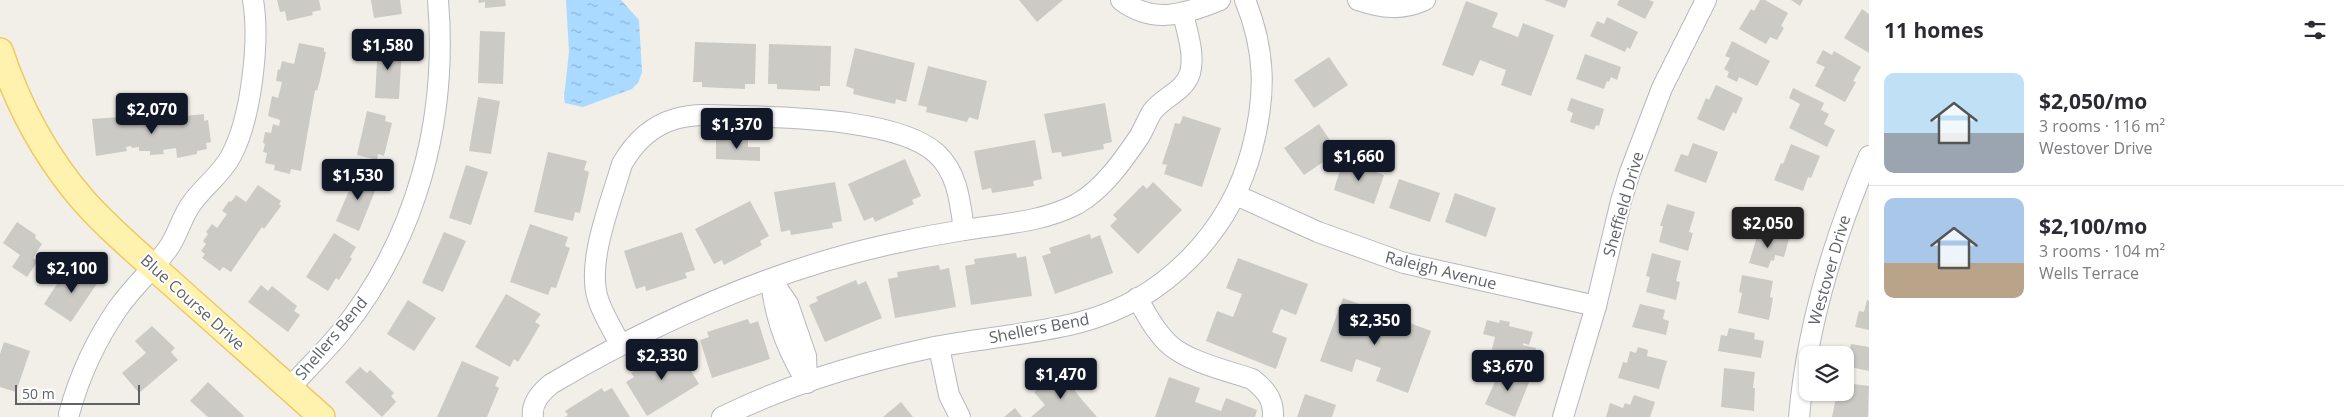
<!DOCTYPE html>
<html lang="en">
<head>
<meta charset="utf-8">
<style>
	body { margin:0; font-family:"Open Sans",sans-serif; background:#f7f7f7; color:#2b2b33; height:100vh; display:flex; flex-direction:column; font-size:19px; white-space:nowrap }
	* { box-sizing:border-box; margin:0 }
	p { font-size:16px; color:#7c7c81 }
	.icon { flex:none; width:28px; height:28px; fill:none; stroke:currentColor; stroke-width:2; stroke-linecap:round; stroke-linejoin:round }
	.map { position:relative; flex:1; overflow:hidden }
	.panel { display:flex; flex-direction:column; background:#fff; width:475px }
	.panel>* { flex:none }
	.fabs { position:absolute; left:1799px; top:346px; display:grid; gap:10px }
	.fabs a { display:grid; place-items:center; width:55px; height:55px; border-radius:10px; background:#fff; box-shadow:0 1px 4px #0004; font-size:25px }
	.scale { position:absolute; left:15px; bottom:12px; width:125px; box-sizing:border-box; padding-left:5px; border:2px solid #5f6368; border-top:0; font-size:14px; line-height:18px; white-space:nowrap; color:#5f6368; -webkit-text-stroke:4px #fff; paint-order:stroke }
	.price { position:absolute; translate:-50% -42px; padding:0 11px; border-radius:5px; background:#111827; color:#fff; font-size:16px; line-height:32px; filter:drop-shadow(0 1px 2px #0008) }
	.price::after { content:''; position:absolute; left:50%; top:30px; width:15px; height:11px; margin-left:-8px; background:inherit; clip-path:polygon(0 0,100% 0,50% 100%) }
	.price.active { background:#222; color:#fff }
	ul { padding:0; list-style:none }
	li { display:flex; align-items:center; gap:15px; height:125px; padding:0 15px }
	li+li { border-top:1px solid #e1e1e2 }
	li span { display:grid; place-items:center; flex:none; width:140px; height:100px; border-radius:10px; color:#555 }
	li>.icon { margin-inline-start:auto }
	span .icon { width:60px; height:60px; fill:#fffc; stroke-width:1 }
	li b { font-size:21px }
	h2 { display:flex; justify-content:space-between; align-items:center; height:60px; padding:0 15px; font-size:21px }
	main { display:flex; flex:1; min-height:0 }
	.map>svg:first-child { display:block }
</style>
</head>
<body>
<main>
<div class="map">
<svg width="1869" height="417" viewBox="0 0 1869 417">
	<defs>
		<pattern id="water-ripples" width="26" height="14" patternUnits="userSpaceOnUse" patternTransform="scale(1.25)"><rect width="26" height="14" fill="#aadaff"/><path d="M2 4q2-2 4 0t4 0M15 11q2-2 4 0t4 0" fill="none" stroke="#8eb4d2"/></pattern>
	</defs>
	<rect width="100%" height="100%" fill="#f1efe8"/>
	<!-- water -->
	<path fill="url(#water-ripples)" d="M566,0h55l18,20 3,52 -3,9 -7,8 -49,18 -18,-4 -1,-6 5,-45z"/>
	<!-- building -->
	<g fill="#cccac5">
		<path d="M277,0h42l2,10 -9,2 1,3 -26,6 -2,-10 -5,1z"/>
		<path d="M371,0h29l2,14 -28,4z"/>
		<path d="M478,0h27l1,6 -21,2v-6l-6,1z"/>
		<path d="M1019,0h44l-26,22z"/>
		<path d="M1544,0h24l-3,8z"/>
		<path d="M1619,0h30l5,2 -9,17 -28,-14z"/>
		<path d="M1760,0h5l23,13 -7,13 3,2 -7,12 -7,-3 -4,7 -27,-15 12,-20 3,2z"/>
		<path d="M1791,0h12l-3,6z"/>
		<path d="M1466,1l32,12 -6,14 26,10 5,-14 31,12 -23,61 -30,-11 5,-15 -26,-10 -7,16 -31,-11z"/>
		<path d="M1862,9l7,5v39l-25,-15z"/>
		<path d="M1607,17l31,15 -8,17 -3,-2 -2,5 -35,-16 7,-15 7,3z"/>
		<path d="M480,31l25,1 -2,52 -25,-1z"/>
		<path d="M1732,41l38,20 -13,25 -18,-9 -2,5 -10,-5 2,-5 -5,-3 6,-11 -5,-2z"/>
		<path d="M695,42l61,2 -1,40h-10v5l-43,-2v-5h-9z"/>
		<path d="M299,43l25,5v4h2l-6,28 -3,11 -2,-1 -14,81 -10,-2 -1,5 -16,-4 1,-5 -10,-2 2,-10 -4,-1 2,-8 -2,-1 2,-11 6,1 2,-9 6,2 1,-6 -12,-4 4,-20 6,2 4,-16 -6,-1 2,-12 2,1 2,-9 12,3z"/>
		<path d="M378,44l24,1 -3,54 -24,-1z"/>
		<path d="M769,44l62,2 -1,40h-10v5l-43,-2v-5h-9z"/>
		<path d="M855,48l60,15 -9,39 -10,-3 -1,5 -42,-10 1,-5 -8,-3z"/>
		<path d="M1823,50l9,5 2,-4 27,16 -8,14 3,1 -11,20 -30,-16 10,-19 -9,-4z"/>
		<path d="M1585,54l36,13 -4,13 -6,-3 -2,5 -2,-1 -3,8 -28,-10z"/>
		<path d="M1329,57l19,28 -34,23 -20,-28z"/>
		<path d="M928,66l59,15 -9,39 -9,-3 -2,5 -20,-5 -21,-5 1,-5 -9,-2z"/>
		<path d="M1716,85l27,13 -7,16 -3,-2 -9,19 -27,-12 9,-21 3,2z"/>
		<path d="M1793,88l31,15 -3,7 8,4 -5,10 11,6 -8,17 -38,-19 11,-24 -11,-6z"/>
		<path d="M478,97l22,4 -9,53 -22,-3z"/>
		<path d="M1571,98l33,11 -5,17 -3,-1 -2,5 -24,-8 3,-9 -6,-3z"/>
		<path d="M1105,103l7,39 -9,2 1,5 -42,8 -1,-5 -9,1 -8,-39z"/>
		<path d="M367,111l19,5 -1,5 7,2 -8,33 -6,-2 -1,6 -20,-5z"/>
		<path d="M204,114v7l4,-1 3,22 -5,1 1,6 -10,2v3l-20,4 -1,-10 -13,2 1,4 -14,1v-4h-11v-4l-7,1 -1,-2 -5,1 1,4 -31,5 -4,-37 57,-4 1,5z"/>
		<path d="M1183,116l38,12 -19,59 -38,-13 3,-9 -5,-1 7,-21 6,-20 5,1z"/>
		<path d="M1319,124l19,28 -34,23 -20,-27z"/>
		<path d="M738,136h10v11h12v14l-44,-2v-21h15l-1,4h8z"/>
		<path d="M1035,140l7,39 -9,2 1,5 -42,7 -1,-5 -9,2 -8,-39z"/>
		<path d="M1693,143l25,9 -12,31 -32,-12 7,-17 7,2z"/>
		<path d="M1791,144l29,12 -9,22 -3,-1 -5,14 -29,-11 7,-17 2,1z"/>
		<path d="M548,152l39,9 -3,9 5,2 -9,41 -5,-1 -2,9 -39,-9z"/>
		<path d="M905,159l16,37 -9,4 2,4 -39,18 -2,-5 -9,4 -16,-37z"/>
		<path d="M1343,160l41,15 -10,29 -40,-14z"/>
		<path d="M466,165l22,7 -17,53 -22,-7z"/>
		<path d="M357,172l22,9 -20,50 -23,-10z"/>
		<path d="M1399,179l41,14 -10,29 -41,-14z"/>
		<path d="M835,182l7,39 -10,2 1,5 -42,7 -1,-5 -9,2 -7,-40z"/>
		<path d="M1153,182l29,28 -44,44 -28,-28 7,-7 -4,-4 30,-30 4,4z"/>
		<path d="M258,185l23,16 -2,3 2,2 -17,23 -2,-2 -31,45 -8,-5 -3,4 -18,-13 3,-4 -4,-3 5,-7 -3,-3 5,-7 -2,-2 6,-8 5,4 10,-14 -5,-3 7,-10 2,1 5,-7 10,7z"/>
		<path d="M1455,193l41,15 -10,29 -41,-15z"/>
		<path d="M750,201l19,35 -9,5 2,4 -38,20 -2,-5 -8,4 -19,-35z"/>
		<path d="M1667,204l28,8 -6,20 4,1 -5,18 -29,-9 4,-16h-3z"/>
		<path d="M17,222l19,13 -1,3 7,6 -9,14 5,3 -11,16 -15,-10 8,-12 -17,-12z"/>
		<path d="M530,224l38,13 -3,9 5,2 -14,40 -5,-1 -3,8 -38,-13z"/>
		<path d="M1759,230l30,9 -5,18 -9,-2 -1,6 -3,-1 -3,8 -19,-5z"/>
		<path d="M444,232l22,9 -23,51 -21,-9z"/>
		<path d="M682,232l13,38 -10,3 2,5 -41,13 -1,-5 -9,3 -12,-38z"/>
		<path d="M334,233l22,14 -6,10 2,2 -13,21 -3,-2 -8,13 -22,-14z"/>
		<path d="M1090,234l1,5 9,-4 13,38 -58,21 -13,-38 9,-3 -2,-5z"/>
		<path d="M1016,253l1,5 9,-2 6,40 -61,9 -6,-39 10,-2 -1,-5z"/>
		<path d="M1652,253l29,8 -5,20 4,1 -4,18 -30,-8 4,-15 -4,-1z"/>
		<path d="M1238,258l70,26 -12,31 -15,-6 -9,23 15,6 -11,31 -70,-28 11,-30 16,6 9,-23 -16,-6z"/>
		<path d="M80,265l20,14 -29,43 -27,-18 17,-26 7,5z"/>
		<path d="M939,265l1,5 9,-2 7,39 -61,11 -7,-39 10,-2 -1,-5z"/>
		<path d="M1742,275l31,6 -3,16 3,1 -4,22 -31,-7 4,-20 -3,-1z"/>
		<path d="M856,280l2,5 8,-4 16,37 -57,24 -16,-37 9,-4 -2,-4z"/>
		<path d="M261,285l7,6 4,-5 25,20 -3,5 6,4 -12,17 -40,-30z"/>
		<path d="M506,294l35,20 -6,8 5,3 -11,19 -11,18 -4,-3 -4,8 -35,-20z"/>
		<path d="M1343,298l30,11 -5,14 26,9 5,-13 32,12 -23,62 -32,-12 5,-13 -25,-9 -4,13 -32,-11z"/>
		<path d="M408,300l28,18 -22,33 -27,-17z"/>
		<path d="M1867,300l2,1v29l-14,-3 4,-16 5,1z"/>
		<path d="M1640,304l25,6 -2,9 6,2 -3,14 -34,-8z"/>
		<path d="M748,319l2,5 8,-3 12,38 -58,19 -12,-38 9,-3 -2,-5z"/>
		<path d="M1487,320l12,3 1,-3 10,2 -1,4 24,6 -4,13 -6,-2v2l13,3 -4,16 -41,-11 4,-16 -12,-3z"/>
		<path d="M152,326l23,22 -4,4 7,8 -39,33 -17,-20 24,-20 -11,-12z"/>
		<path d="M1729,328l26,5 -1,6 10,2 -3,17 -43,-7 3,-16 6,1z"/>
		<path d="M4,342l26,9 -14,41 -16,-5v-33z"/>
		<path d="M1851,344l18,3v24l-19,-4 1,-6h-3z"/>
		<path d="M1638,347l10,3 -1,6 20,5 -8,28 -41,-11 5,-16 4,1 3,-12 6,2z"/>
		<path d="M668,350l3,5 7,-5 21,34 -52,32 -21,-34 8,-5 -3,-4z"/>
		<path d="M462,361l37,16 -4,9 4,2 -12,29h-50z"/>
		<path d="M360,367l7,6 3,-3 24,23 -3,3 5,6 -14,15 -37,-35z"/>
		<path d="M1501,368l29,12 -15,37 -30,-13z"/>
		<path d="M1724,368l31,4 -2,16h2l-1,23 -33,-4z"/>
		<path d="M1059,371l24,30 14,16h-66l14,-12 -11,-13z"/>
		<path d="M1169,377l31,11 -5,14 26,9 5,-13 31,12 -2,7h-100z"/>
		<path d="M208,382l36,34 -1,1h-35l-18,-16z"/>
		<path d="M1845,383l24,3 -1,31h-36l4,-19h3l1,-6h5z"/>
		<path d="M602,388l2,4 8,-4 18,29h-65l3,-2 -3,-4z"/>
		<path d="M1305,394l31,11 -4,12h-35z"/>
		<path d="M1634,395l21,7 -5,15h-44l4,-14 13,5 2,-5 5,2z"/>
		<path d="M901,402l12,15h-30z"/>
		<path d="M1015,408l7,9h-18z"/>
	</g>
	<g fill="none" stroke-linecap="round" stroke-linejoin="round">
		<defs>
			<g id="minor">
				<path d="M1121,0c32,25 65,14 99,0"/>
				<path d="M1358,0c24,8 43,11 67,0"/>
				<path d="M1236,195l82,37 86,31 192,43"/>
				<path d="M771,279l17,25 18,52 1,27"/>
				<path d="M771,281c4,37 15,68 36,101"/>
				<path d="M1137,298c10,17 19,35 34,48 19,16 57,25 81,33 13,10 22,20 21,38"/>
				<path d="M620,344c-7,-14 -17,-29 -22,-45 -12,-37 13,-97 24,-135 12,-21 29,-38 53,-45 23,-7 49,-3 72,-3 49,2 152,4 189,37 22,20 24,49 28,77"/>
				<path d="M939,347l10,48 11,22"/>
				<path d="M290,388c16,-19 35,-36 51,-56 76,-94 107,-212 97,-332"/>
				<path d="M69,414c10,-37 27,-74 49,-106 15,-21 34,-38 49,-58 11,-14 14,-33 25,-47 12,-17 29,-28 39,-47 20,-37 29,-114 22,-156"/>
				<path d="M533,417c-2,-14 8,-25 18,-33 105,-62 215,-112 335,-139 26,-6 52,-11 78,-15 38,-6 79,-8 113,-26 26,-15 45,-42 62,-67 5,-8 8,-17 13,-25 11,-15 32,-20 38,-39 5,-18 -3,-42 -7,-59"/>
				<path d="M722,417c65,-32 138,-54 208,-69 50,-10 101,-13 151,-26 83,-22 149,-89 171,-173 14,-53 14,-98 -7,-149"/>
				<path d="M1563,417l33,-111 25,-105 9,-29 32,-84 44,-88"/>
				<path d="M1799,417c8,-91 34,-177 70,-261"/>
			</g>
			<path id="major" d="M0,51c18,54 45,105 83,149 31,35 70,66 105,98 45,40 89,79 134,119"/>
		</defs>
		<!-- minor casing -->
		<use href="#minor" stroke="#b5b8bc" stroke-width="22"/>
		<!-- major casing -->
		<use href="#major" stroke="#f2c960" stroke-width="28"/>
		<!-- minor -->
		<use href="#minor" stroke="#fff" stroke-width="20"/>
		<!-- major -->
		<use href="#major" stroke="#fff2af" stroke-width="25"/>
	</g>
	<g text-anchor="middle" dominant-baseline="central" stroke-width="4" stroke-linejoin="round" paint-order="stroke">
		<!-- street labels -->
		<g font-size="16" fill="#5f6368" stroke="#fff">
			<text transform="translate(1623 204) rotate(-74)">Sheffield Drive</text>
			<text transform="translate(1441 270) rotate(14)">Raleigh Avenue</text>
			<text transform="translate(1829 270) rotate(-74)">Westover Drive</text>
			<text transform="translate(193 302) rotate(42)">Blue Course Drive</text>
			<text transform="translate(1039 328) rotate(-11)">Shellers Bend</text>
			<text transform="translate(331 338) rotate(-50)">Shellers Bend</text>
		</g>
	</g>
</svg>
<div class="fabs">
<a><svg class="icon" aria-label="layers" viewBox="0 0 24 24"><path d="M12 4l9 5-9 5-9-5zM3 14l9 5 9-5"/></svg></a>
</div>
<div class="scale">50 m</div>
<b class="price" style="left:388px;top:71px">$1,580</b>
<b class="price" style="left:152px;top:135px">$2,070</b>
<b class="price" style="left:737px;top:150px">$1,370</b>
<b class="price" style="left:1359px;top:182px">$1,660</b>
<b class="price" style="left:358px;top:201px">$1,530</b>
<b class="price active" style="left:1768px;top:249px">$2,050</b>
<b class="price" style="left:72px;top:294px">$2,100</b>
<b class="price" style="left:1375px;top:346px">$2,350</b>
<b class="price" style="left:662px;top:381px">$2,330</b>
<b class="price" style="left:1508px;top:392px">$3,670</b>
<b class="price" style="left:1061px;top:400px">$1,470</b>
</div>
<section class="panel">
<h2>11 homes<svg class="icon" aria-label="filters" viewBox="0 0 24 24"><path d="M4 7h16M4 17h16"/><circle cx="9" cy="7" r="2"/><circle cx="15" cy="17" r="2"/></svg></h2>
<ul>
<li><span style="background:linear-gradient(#bfe0f5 60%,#9aa5b1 0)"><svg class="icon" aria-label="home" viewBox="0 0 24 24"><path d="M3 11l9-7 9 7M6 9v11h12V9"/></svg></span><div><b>$2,050/mo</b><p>3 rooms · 116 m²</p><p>Westover Drive</p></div></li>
<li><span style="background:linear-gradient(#a9c7e8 65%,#b9a48a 0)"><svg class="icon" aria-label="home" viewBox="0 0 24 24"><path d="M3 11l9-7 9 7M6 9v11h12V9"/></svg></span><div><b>$2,100/mo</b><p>3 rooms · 104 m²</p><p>Wells Terrace</p></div></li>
</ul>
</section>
</main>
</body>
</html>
